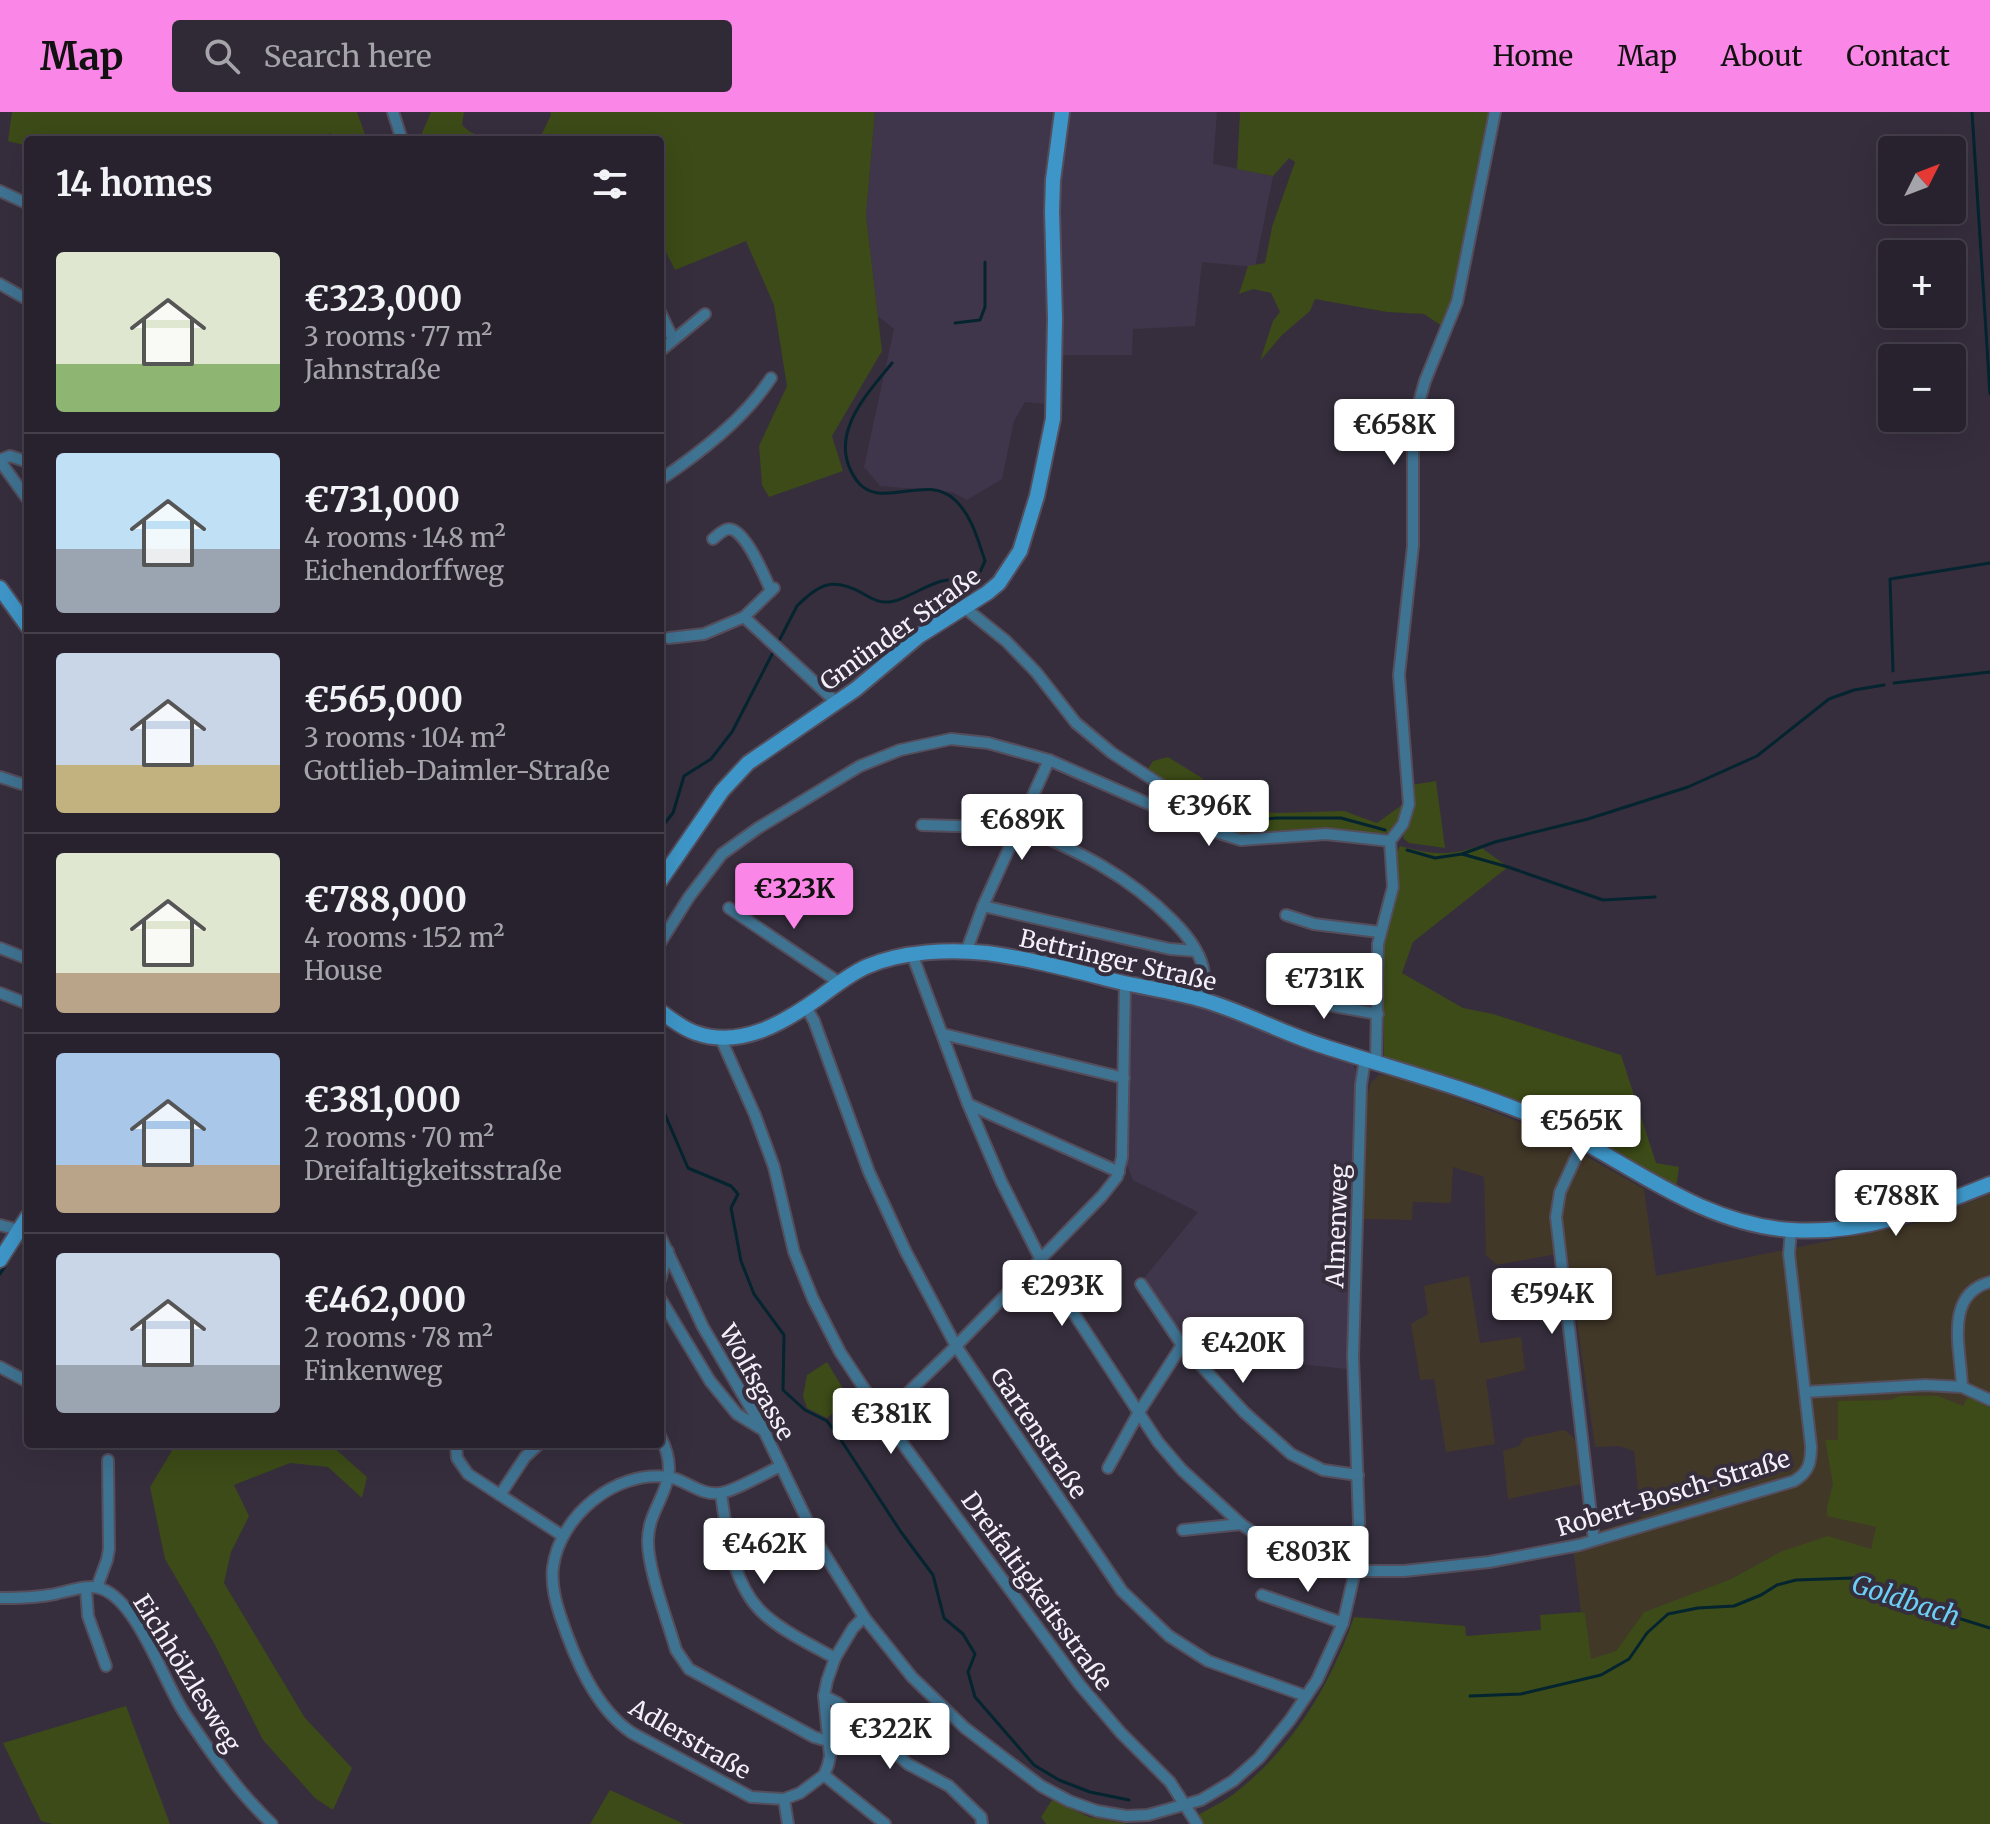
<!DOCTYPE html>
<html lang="en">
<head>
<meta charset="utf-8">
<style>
	body { margin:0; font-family:Merriweather,serif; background:#302a36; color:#f1f3f6; height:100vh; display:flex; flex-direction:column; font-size:30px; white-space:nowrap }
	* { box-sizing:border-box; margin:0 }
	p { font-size:26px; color:#a5a4aa }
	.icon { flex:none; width:44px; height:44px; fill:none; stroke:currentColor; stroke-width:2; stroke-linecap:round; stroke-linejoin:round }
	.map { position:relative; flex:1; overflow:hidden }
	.side { position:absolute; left:24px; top:24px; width:640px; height:1312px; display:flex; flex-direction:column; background:#28222e; border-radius:8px; box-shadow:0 8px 32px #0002,0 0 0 2px #443f4a }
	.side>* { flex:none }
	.needle { width:52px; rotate:48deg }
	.controls { position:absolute; left:1878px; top:24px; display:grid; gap:16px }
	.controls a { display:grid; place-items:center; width:88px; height:88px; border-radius:8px; background:#28222e; box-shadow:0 8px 32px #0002,0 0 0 2px #443f4a; font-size:40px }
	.price { position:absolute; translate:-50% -68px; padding:0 18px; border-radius:8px; background:#fff; color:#222; font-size:26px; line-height:52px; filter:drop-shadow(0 2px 4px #0008) }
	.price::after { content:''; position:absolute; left:50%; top:48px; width:24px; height:18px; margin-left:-12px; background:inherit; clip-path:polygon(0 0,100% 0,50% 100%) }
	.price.active { background:#fa87e7; color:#111 }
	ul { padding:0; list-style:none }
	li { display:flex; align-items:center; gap:24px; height:200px; padding:0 32px }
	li+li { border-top:2px solid #443f4a }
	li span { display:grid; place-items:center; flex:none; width:224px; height:160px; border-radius:8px; color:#555 }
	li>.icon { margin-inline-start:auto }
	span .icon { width:96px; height:96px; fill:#fffc; stroke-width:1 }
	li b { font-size:34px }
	h2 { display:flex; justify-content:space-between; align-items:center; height:96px; padding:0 32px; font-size:34px }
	header { display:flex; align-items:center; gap:48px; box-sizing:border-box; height:112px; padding:0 40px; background:#fa87e7; color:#111 }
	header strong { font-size:38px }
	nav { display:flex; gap:44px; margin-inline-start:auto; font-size:28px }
	.search { width:560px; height:72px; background:#302a36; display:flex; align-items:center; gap:20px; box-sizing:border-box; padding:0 28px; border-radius:8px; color:#a5a4aa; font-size:30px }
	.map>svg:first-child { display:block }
</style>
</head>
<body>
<header>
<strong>Map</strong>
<div class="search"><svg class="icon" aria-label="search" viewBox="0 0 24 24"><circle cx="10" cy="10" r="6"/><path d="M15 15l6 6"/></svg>Search here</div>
<nav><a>Home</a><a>Map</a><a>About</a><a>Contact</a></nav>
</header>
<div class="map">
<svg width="1990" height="1712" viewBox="0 0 1990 1712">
	<rect width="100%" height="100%" fill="#362e3d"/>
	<!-- commercial -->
	<g fill="#423828">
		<path d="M1379,963l14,1 59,20 88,34 104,59 12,87 265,-54 69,-28v308l-7,8 -111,34 -1,5 -91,3 -49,27 -87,33 -28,39 -26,9 -5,-47 -4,-1 -9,-73 69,-21 -7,-67 -15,-5 -24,1 -28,-195 -70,13 -11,-10 -2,-78 -31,-10 -2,36 -38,-1 -1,18 -48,-1 3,-123 3,-12z"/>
		<path d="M1469,1164l11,67 41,-6 4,33 -39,10 9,64 -49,8 -12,-73 -14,1 -9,-56 17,-10 -4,-28z"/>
		<path d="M1565,1318l9,8 4,7 4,39 -74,15 -5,-48 16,-5 5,-8z"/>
	</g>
	<!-- built -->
	<g fill="#40364b">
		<path d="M875,0h342l-4,52 60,12 -18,91 -53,-5 -7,64 -62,3 -1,26h-82l-4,49 -21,-2 -11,19 -12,58 -35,21 -15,-8 -72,-6 -16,-19 30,-138 -16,-13 -12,-101z"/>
		<path d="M1132,879l68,11 151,58 5,11 -1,78 -9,220 -121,-13 -31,-30 -9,16 -44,-60 57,-70 -65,-32 -7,-17z"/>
	</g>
	<!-- green -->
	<g fill="#3c4b17">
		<path d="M12,0h345l10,28h-32l-4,-7 -19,7h-284v6l-20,-5z"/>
		<path d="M431,0h33l-2,13 8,7 20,8h-71z"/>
		<path d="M550,0h325l-9,103 16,136 -50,85 11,35 -74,26 -7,-12 -3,-39 28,-60 -13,-81 -28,-64 -71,29 -15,-30v-100h-121l12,-25z"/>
		<path d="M1240,0h251l-13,56 -23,133 -13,25 -18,-12 -37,-2 -72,-13 -5,12 -28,24 -22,26 13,-40 7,-9 -9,-19 -18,-4 -14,5 9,-28 17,-3 7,-36 23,-65 -6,-4 -16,18 -36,-7z"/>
		<path d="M1168,645l34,21 10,20 31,12 34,3 67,-2 33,12 29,-21 -3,14 -11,15 -12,4 -56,-7 -86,5 -58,-23 8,-11 -43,-26 8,-12z"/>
		<path d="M1436,669l9,67 -36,-5 -6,-5 8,-53z"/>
		<path d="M1400,734c31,8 48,11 79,0l29,21 -95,75 -11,31 61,35 30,6 128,41 35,108 23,4 -3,22 -93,-52 -193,-76 -6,-5v-119l14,-42 -2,-41z"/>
		<path d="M827,1250l23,38 -23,18 -20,-10 -4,-12 4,-21z"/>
		<path d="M1900,1284h38l25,10 5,-9 22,11v416h-787l-5,-9c12,-7 26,-13 37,-22 57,-44 96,-109 119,-176l111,9 1,10 75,-6 -1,-15 41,-3 4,1 6,46 25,-8 28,-39 87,-33 49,-27 48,-16 43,13 5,-22 -49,-11v-9l6,-23 -8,-44h13v-39l53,-1z"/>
		<path d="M176,1332h148l8,2 35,31 -5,21 -34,-31 -38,-4 -56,22 15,31 -18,36 -7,31 81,135 47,50 -19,42 -18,-12 -52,-58 -49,-97 -49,-84 -15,-72z"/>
		<path d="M126,1594l44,118h-117l-12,-3 -38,-78z"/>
		<path d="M610,1678l74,34h-94z"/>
		<path d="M1052,1688l37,17 39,7h-82l-5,-7z"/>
	</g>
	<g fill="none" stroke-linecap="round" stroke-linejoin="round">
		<!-- stream -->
		<g stroke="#04242f" stroke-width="3">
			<path d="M1972,0l18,282"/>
			<path d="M955,211l25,-3 5,-13v-45"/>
			<path d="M1893,559l-3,-92 100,-16"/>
			<path d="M1894,571l96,-11"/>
			<path d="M1220,711l57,-5h64l44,12"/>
			<path d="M660,717l13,-16 11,-37 27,-17 21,-27 65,-126c22,-22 35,-29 65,-13 7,4 14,9 23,9 16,1 40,-17 57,-21 13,-3 24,-2 37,-7l6,-13c-7,-21 -13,-45 -30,-61 -23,-21 -50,-4 -77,-7 -14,-2 -21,-10 -27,-22 -20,-40 17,-78 41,-108"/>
			<path d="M1407,738l28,8 27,-4 33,-12 93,-23 100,-32 69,-31 72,-57 25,-9 30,-5"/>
			<path d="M1462,742l46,13 95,33 52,-3"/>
			<path d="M660,991l28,65 43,18 7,8 -7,14 10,53 13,33 30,41 -1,55 22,20 22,11 10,13 64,98 32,43 11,43 19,16 12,20 -7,18 7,25 59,68 25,15 31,12 39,8"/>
			<path d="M0,1162l17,-27"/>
			<path d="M1470,1584l51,-2 80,-19 28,-16 18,-26 21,-19 30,-6 36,-2 27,-11 16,-10 19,-5 57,-2 37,12 36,18 64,20"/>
		</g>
		<defs>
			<g id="street">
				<path d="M393,0l9,28"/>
				<path d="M0,79l28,13"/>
				<path d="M0,172l28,16"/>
				<path d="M660,200l13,27"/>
				<path d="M660,239l45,-37"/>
				<path d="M0,348l10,-4 18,6"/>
				<path d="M0,349l28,39"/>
				<path d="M660,368c41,-28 84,-61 111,-102"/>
				<path d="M713,427c4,-3 10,-10 16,-10 16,0 36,48 42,62"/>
				<path d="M965,496l41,33 30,31 40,51 36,30 77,50 17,26"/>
				<path d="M744,505l30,-29"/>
				<path d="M669,526l35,-4 40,-17 93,86"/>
				<path d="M0,665l28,9"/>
				<path d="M922,713l67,2 28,6"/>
				<path d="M1020,714c59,26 107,48 153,95 14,14 29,33 31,53 1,8 -1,18 -2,25"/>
				<path d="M1390,729l13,-17 6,-20 -10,-129 14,-129v-122l12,-43 32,-79 38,-190"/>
				<path d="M983,794l187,43 26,2"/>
				<path d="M729,796l111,75"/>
				<path d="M1286,803l28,9 65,8"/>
				<path d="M660,831l29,-46 33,-43 36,-26 102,-62 40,-16 51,-11 37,4 61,17 157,69 35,11 85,-6 64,7"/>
				<path d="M0,836l28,11"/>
				<path d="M966,840l17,-46 66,-146"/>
				<path d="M912,842l56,150 33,77 47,93 110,168 24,28 59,54 29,20 28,13 33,11 24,3h49l85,-9 90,-17 215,-64c15,-9 17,-18 17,-35l-22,-192 2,-24"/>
				<path d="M1278,877l16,3 34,13 50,9"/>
				<path d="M0,881l28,11"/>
				<path d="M806,895l8,14 55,151 37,80 50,94 166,245 47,45 39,25 98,35"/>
				<path d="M943,922l181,44"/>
				<path d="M721,927l34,76 19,52 20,85 19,47 27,53 43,65 197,268 41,48 49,49 27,42"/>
				<path d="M1376,951l2,-119 15,-57 -3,-46"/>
				<path d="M968,992l151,68"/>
				<path d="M1583,1030l-23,50 -4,25 38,323"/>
				<path d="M0,1113l19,5"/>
				<path d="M660,1124l43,91 61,104 56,116 44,70 48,60 53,51 76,58 28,15 28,10 29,5 22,-1 53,-15 32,-19 26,-23 31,-38 27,-40 26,-57 12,-52 4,-49 -6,-165 8,-272 4,-26"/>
				<path d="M660,1168l8,-29"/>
				<path d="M1141,1172l41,61 62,67 47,42 32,16 35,5"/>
				<path d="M660,1186l50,83 27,33 26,16"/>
				<path d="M0,1255l28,15"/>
				<path d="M1962,1275c-1,-37 -19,-92 28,-105"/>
				<path d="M1805,1280l120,-7 37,2 28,13"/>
				<path d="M883,1305l73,-71 146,-150 15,-19 5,-20 3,-174"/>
				<path d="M660,1324c26,49 -13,66 -12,106 0,28 20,80 28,108l13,19 125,68 14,4"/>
				<path d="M456,1332l1,14 11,16 95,62"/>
				<path d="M781,1354c-14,6 -48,26 -61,27 -20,3 -35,-14 -52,-16 -53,-7 -108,39 -115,90 -2,16 2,33 7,48 14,42 35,93 72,118l119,64 33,2 16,-6 24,-18 4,-10 2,-9 -6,-60 3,-15 8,-23 18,-30 11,-11"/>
				<path d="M1108,1356l31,-56 43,-67"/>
				<path d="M721,1382c6,40 11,92 44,121 21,18 46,30 70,43"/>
				<path d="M500,1383l25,-38 14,-13"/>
				<path d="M1183,1418l58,-6"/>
				<path d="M97,1475l10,-27 2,-11 -1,-89"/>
				<path d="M86,1476l2,28 18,50"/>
				<path d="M1262,1483l81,28"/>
				<path d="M0,1486c16,0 32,0 49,-3 16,-2 38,-12 53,-6 36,13 62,94 83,125 26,39 53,78 87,110"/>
				<path d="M824,1584l14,7 70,61 41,22 32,31 1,7"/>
				<path d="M824,1663l61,49"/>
				<path d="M784,1687l4,25"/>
			</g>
			<g id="secondary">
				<path d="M0,476l28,39"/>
				<path d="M660,769l62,-90 26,-28 108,-74 63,-53 68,-43 12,-10 21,-32 17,-55 16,-77 2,-101 -3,-107 1,-31 9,-68"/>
				<path d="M660,899c11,8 23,18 36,22 45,16 89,-11 124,-36 15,-11 31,-24 48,-31 36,-15 81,-17 119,-13 45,6 89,18 133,29 27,6 56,10 83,18 41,12 79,33 120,46 67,22 137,40 203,67 89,37 164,110 265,117 70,5 135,-20 199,-46"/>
				<path d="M0,1148l28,-44"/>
			</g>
		</defs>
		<!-- street casing -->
		<use href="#street" stroke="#544d5b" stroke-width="14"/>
		<!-- secondary casing -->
		<use href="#secondary" stroke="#544d5b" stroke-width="18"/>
		<!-- street -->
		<use href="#street" stroke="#3f7392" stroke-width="10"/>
		<!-- secondary -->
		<use href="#secondary" stroke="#3e96c8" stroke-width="14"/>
	</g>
	<g text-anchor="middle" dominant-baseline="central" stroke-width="8" stroke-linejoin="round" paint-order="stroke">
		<!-- street labels -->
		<g font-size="24" fill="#f4f0f9" stroke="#362e3d">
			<text transform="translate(900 517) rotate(-36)">Gmünder Straße</text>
			<text transform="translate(1118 848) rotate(13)">Bettringer Straße</text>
			<text transform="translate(1337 1114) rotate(-88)">Almenweg</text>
			<text transform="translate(757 1270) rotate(61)">Wolfsgasse</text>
			<text transform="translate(1039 1321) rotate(56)">Gartenstraße</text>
			<text transform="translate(1673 1381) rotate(-17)">Robert-Bosch-Straße</text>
			<text transform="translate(1037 1479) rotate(54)">Dreifaltigkeitsstraße</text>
			<text transform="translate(187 1561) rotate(58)">Eichhölzlesweg</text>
			<text transform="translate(690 1627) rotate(30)">Adlerstraße</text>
		</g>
		<!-- water labels -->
		<g font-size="26" font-style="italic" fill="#6ccff6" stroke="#362e3d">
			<text transform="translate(1906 1488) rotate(18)">Goldbach</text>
		</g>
	</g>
</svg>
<div class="controls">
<a><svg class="needle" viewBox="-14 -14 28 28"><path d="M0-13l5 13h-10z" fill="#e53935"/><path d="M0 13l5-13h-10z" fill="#a5a4aa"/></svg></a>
<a>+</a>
<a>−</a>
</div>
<b class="price" style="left:1394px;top:355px">€658K</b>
<b class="price" style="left:1209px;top:736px">€396K</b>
<b class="price" style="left:1022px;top:750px">€689K</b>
<b class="price active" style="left:794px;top:819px">€323K</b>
<b class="price" style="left:1324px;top:909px">€731K</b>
<b class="price" style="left:1581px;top:1051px">€565K</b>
<b class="price" style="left:1896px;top:1126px">€788K</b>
<b class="price" style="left:1062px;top:1216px">€293K</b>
<b class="price" style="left:1552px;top:1224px">€594K</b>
<b class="price" style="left:1243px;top:1273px">€420K</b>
<b class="price" style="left:891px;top:1344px">€381K</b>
<b class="price" style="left:764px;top:1474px">€462K</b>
<b class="price" style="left:1308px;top:1482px">€803K</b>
<b class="price" style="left:890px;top:1659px">€322K</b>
<section class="side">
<h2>14 homes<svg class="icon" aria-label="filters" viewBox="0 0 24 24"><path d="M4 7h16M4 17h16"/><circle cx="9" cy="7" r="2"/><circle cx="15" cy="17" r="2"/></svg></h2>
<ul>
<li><span style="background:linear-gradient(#dfe7d0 70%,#8fb573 0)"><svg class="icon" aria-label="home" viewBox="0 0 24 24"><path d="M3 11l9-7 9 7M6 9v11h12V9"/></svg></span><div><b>€323,000</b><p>3 rooms · 77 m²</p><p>Jahnstraße</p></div></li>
<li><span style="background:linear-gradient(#bfe0f5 60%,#9aa5b1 0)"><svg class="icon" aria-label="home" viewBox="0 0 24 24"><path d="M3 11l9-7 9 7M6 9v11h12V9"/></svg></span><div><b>€731,000</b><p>4 rooms · 148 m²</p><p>Eichendorffweg</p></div></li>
<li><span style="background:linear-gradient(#c9d6e8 70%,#c2b280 0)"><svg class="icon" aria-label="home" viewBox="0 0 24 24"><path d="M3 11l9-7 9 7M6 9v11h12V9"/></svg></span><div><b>€565,000</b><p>3 rooms · 104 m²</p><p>Gottlieb-Daimler-Straße</p></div></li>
<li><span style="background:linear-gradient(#dfe7d0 75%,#b9a48a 0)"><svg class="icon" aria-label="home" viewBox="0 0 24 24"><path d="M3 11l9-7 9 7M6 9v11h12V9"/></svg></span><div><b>€788,000</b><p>4 rooms · 152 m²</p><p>House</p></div></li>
<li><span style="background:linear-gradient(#a9c7e8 70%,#b9a48a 0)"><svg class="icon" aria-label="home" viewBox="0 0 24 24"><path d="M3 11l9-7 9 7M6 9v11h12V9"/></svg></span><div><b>€381,000</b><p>2 rooms · 70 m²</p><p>Dreifaltigkeitsstraße</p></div></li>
<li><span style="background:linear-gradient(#c9d6e8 70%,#9aa5b1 0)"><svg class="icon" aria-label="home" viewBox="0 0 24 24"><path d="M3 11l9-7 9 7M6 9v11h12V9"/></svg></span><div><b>€462,000</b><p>2 rooms · 78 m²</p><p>Finkenweg</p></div></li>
</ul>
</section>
</div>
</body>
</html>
